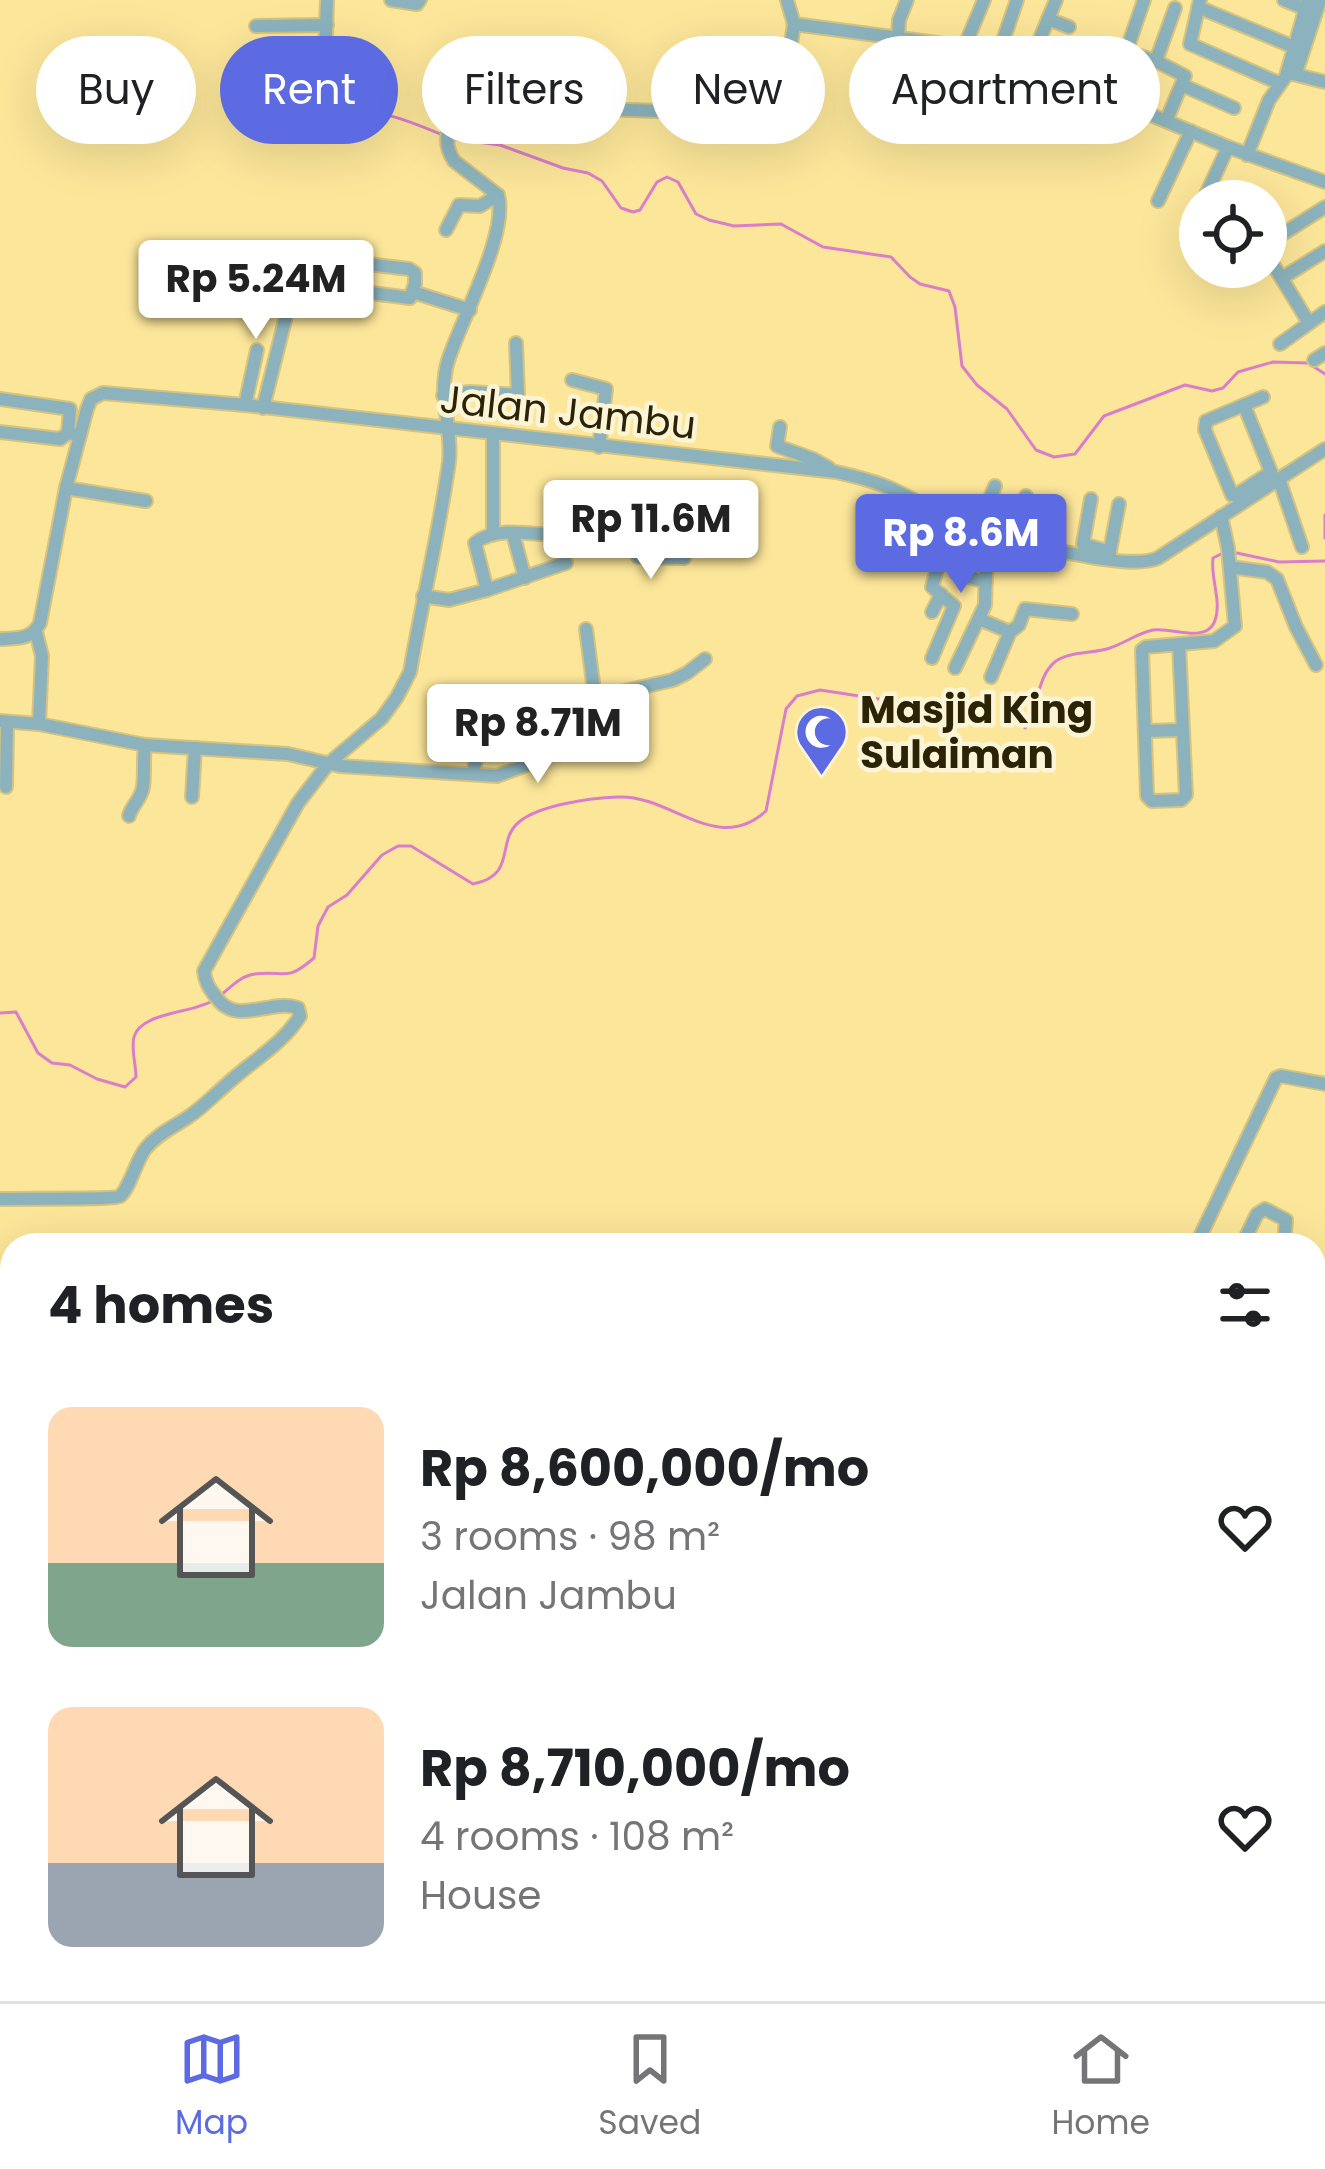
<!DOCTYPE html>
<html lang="en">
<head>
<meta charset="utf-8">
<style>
	body { margin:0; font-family:Poppins,sans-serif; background:#f6f6f6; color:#202124; height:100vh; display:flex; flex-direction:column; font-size:45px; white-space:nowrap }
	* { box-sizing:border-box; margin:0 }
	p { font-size:39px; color:#757577 }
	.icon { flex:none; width:66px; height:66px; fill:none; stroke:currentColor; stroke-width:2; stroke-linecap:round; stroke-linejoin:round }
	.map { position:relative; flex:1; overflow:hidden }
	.sheet { position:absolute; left:0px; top:1233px; width:1326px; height:768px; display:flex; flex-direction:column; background:#fff; border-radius:36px 36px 0 0; box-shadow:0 12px 48px #0002 }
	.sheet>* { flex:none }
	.banner { position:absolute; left:36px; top:36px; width:1254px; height:108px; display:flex; gap:24px }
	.controls { position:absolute; left:1179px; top:180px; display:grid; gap:24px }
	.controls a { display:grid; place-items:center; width:108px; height:108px; border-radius:50%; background:#fff; box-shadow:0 12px 48px #0002; font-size:60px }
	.price { position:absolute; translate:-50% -102px; padding:0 27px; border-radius:12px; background:#fff; color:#222; font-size:39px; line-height:78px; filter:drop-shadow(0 3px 6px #0008) }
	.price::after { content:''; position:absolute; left:50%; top:72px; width:36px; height:27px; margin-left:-18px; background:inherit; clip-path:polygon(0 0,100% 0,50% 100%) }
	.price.current { background:#5c6be2; color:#fff }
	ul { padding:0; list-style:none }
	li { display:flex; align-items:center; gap:36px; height:300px; padding:0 48px }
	li span { display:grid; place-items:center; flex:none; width:336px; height:240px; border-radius:24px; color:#555 }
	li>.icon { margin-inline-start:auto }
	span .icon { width:144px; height:144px; fill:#fffc; stroke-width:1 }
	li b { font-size:51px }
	h2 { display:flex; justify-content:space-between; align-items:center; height:144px; padding:0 48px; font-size:51px }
	.tag { padding:0 42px; border-radius:54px; background:#fff; box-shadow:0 12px 48px #0002; font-size:42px; line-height:108px }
	.tag.current { background:#5c6be2; color:#fff }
	.tab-bar { display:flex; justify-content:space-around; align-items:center; height:168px; border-top:3px solid #e0e0e0; background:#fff; font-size:33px; color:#757577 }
	.tab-bar a { display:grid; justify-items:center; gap:6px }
	.tab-bar .current { color:#5c6be2 }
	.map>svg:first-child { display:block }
</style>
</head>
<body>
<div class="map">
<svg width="1325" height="2001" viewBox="0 0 1325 2001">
	<rect width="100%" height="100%" fill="#fce69a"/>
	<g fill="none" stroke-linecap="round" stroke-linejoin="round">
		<!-- stream -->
		<g stroke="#d97fc9" stroke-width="3">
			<path d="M257,106c8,3 18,9 27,11 19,5 38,-7 57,-8 36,-1 71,13 104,27"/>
			<path d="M454,139l46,6 63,23 25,5 14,8 19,27 12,4 7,-2 17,-28 10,-5 11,5 18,32 13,6 25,6 47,-2 42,23 68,10 19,20 10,7 29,7 6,16 7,59 15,19 30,24 29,41 18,7 21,-3 29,-38 81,-31 27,6 11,-3 15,-16 35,-10 35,1 17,11"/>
			<path d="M1325,515v23"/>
			<path d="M1232,552l47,10 46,-1"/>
			<path d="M1025,728c14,-19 11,-52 31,-67 15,-10 37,-7 54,-13 15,-5 28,-15 43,-18 19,-3 51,13 61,-7 9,-21 -4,-44 -1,-65l10,-5"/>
			<path d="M220,996c11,-9 20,-20 35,-22 32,-4 30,9 59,-16l4,-32 10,-19 19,-12 35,-40 16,-9h13l62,38c45,-9 22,-42 46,-62 20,-17 72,-24 99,-25 52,-3 99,59 148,14l20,-102 11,-13 23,-6 78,12"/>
			<path d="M0,1013l16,-1 22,41 14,10 18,2 27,14 28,8 11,-10c0,-12 -5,-28 -2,-40 7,-25 56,-23 78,-36"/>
			<path d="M0,1386l12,2"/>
			<path d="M1314,1581l11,2"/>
		</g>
		<defs>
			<g id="minor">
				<path d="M391,0l26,4 3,-4"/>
				<path d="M1144,0l-18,52 30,9 29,15 -18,43"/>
				<path d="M1200,0l-10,44 89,39"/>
				<path d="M1284,0l22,9"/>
				<path d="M1198,7l96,40"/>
				<path d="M1048,19l21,8"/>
				<path d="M794,24l150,20 51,20 63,12 170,71 97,35"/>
				<path d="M256,26l71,-1"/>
				<path d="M898,38l1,-18 8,-20"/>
				<path d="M963,50l21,-50"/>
				<path d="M257,57l68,-1 2,-56"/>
				<path d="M1156,61l19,-53"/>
				<path d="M995,64l22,-64"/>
				<path d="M1027,70l29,-70"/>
				<path d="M1296,73l24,-73"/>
				<path d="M1293,74l32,8"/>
				<path d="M1182,85l52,23"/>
				<path d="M534,105l-1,-10 -32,-7 -2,-2c1,-28 35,-31 58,-39"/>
				<path d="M1247,155l22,-55 17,-24 22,-76"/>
				<path d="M1158,201l33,-70"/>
				<path d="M1203,201l25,-54"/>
				<path d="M1191,228l9,-19"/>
				<path d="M446,230l13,-25 21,1 18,-11"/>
				<path d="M1281,235l44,-28"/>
				<path d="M1266,253l43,70"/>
				<path d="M1282,278l43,-27"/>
				<path d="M237,280l57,3 116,15 5,-14v-11l-6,-4 -166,-20"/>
				<path d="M413,292l57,18"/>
				<path d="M1280,344l45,-32"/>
				<path d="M1314,360l11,-7"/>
				<path d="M572,380l34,9 -7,58"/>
				<path d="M443,395l27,-3 48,3 -2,-52"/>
				<path d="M0,399l70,10 -2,24"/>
				<path d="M245,405l12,-55"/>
				<path d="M1244,405l19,-8"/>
				<path d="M263,408l22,-88 3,-38"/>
				<path d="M780,427l-3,19 36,13 16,9"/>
				<path d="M0,432l60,7 8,-6 5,1"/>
				<path d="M1271,472l-35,23h-4l-27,-65 1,-9 38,-16 27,67 4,10"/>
				<path d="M1279,479l23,68"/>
				<path d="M66,488l80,13"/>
				<path d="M1091,499l-8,45 27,8"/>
				<path d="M636,521l-1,31 3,5 46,1 4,-18"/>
				<path d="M978,527l17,-41"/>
				<path d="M493,533v-99"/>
				<path d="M513,534l12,44"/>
				<path d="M1015,538l11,-42"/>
				<path d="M1109,556l10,-52"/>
				<path d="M566,563l-79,27 -12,-47c21,-18 62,-8 90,-7l9,-4 7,-12 91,3"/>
				<path d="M1230,567l37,5 10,7 19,48 20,38"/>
				<path d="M956,573l30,9"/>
				<path d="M423,596l26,4 38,-10"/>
				<path d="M932,612l9,-18"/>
				<path d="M979,619l31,13 9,-7 6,-16 47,5"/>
				<path d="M586,629l9,69"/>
				<path d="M36,632l6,24 -3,68"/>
				<path d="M0,639c18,-1 31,1 40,-16l26,-135 21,-79 4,-10 12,-6 142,12 591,67c18,4 36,8 54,16 20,9 38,21 59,29 40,16 172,57 209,41l167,-109"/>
				<path d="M1179,645l7,150 -5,5 -29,1 -5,-5 -5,-146 4,-3 68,-6 21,-15 -7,-78 -7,-32"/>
				<path d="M932,658l22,-52 -22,-19 7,-25 -5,-51"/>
				<path d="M955,668l30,-63 2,-76"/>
				<path d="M991,677l19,-45"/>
				<path d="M0,721l39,3 106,21 143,9 52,12 157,10 32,-12 18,-26 31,-29 17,-11 78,-18 14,-7 18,-14"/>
				<path d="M1145,731l37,-1"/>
				<path d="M473,774l13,-62"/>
				<path d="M6,787l1,-65"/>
				<path d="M192,797l3,-49"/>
				<path d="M129,816c3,-12 12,-16 14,-29 2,-13 0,-29 2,-42"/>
				<path d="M0,1199c16,-1 114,1 120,-3 10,-8 16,-36 26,-48 12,-15 30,-22 45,-33 13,-9 23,-20 35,-30 24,-23 56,-40 74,-69l-2,-8c-27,-10 -62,19 -82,-11 -7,-9 -11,-15 -12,-26l94,-168 30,-39 54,-46 15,-21 13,-25c12,-70 29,-139 39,-210 4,-34 -12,-66 -1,-101 12,-39 61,-128 50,-166l-44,-34c-17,-28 0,-46 26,-56l179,6 73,-17 44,-24 14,-20 4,-26 -7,-24"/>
				<path d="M1196,1245l80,-167 5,-2 44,8"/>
				<path d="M1242,1245l15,-31 8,-5 21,11 -2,25"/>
				<path d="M1314,1334l11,2"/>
				<path d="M1314,1410l11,-60"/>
				<path d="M1314,1728l11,4"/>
				<path d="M0,1788l12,-1"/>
				<path d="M1314,1789l11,-21"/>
				<path d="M1314,1849l11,8"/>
				<path d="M1314,1967l11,-4"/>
				<path d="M47,1989l23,12"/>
				<path d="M985,1989l-4,6 5,6"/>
				<path d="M1228,1989l-4,8 7,4"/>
				<path d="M1282,1989l19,11"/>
				<path d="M0,1994l12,-21"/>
				<path d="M85,2001l8,-12"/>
				<path d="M935,2001l8,-12"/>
				<path d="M1035,2001l8,-12"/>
			</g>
		</defs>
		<!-- minor casing -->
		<use href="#minor" stroke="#d6c37f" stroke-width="16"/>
		<!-- minor -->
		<use href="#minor" stroke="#8cb3bd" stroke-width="12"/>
	</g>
	<!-- icons -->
	<defs>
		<symbol id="mosque-pin" viewBox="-11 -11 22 30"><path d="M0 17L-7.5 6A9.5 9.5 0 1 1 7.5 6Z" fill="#5c6be2" stroke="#fcf4d7"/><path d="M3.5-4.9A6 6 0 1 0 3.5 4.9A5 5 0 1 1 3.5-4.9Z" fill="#fff"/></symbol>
	</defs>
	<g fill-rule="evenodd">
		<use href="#mosque-pin" x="792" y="702" width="59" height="81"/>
	</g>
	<g text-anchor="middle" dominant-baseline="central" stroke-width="9" stroke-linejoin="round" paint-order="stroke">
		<!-- street labels -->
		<g font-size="39" fill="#2b2303" stroke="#fcf4d7">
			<text transform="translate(568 412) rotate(6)">Jalan Jambu</text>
		</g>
		<!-- poi labels -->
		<g font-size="39" font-weight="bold" fill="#2b2303" stroke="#fcf4d7" text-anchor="start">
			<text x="860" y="709">Masjid King<tspan x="860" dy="45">Sulaiman</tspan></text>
		</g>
	</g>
</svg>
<div class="controls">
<a><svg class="icon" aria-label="locate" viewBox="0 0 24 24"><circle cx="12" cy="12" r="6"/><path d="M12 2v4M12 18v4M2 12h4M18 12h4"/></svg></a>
</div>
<b class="price" style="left:256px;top:342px">Rp 5.24M</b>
<b class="price" style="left:651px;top:582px">Rp 11.6M</b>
<b class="price current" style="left:961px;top:596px">Rp 8.6M</b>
<b class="price" style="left:538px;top:786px">Rp 8.71M</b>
<div class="banner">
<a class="tag">Buy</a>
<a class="tag current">Rent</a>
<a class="tag">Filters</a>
<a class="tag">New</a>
<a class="tag">Apartment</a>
</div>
<section class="sheet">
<h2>4 homes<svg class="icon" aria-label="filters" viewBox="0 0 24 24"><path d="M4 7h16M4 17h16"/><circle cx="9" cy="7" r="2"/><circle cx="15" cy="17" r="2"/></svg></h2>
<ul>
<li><span style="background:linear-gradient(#ffd9b3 65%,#7fa58c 0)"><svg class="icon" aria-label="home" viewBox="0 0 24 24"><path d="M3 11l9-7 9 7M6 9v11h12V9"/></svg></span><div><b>Rp 8,600,000/mo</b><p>3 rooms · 98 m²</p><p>Jalan Jambu</p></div><svg class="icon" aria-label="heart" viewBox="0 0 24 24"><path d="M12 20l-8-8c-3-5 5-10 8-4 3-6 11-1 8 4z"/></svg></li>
<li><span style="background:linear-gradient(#ffd9b3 65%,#9aa5b1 0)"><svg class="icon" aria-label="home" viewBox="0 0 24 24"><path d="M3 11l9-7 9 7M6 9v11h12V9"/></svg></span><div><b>Rp 8,710,000/mo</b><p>4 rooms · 108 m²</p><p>House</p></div><svg class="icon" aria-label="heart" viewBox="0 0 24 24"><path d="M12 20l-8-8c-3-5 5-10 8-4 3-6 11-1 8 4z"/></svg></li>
</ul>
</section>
</div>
<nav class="tab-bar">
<a class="current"><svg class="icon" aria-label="map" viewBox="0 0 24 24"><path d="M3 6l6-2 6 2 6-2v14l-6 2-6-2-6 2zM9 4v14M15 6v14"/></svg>Map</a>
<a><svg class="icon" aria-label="saved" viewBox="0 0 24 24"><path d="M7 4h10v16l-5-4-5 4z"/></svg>Saved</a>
<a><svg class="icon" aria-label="home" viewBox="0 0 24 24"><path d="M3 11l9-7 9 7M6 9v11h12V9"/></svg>Home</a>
</nav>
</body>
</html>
